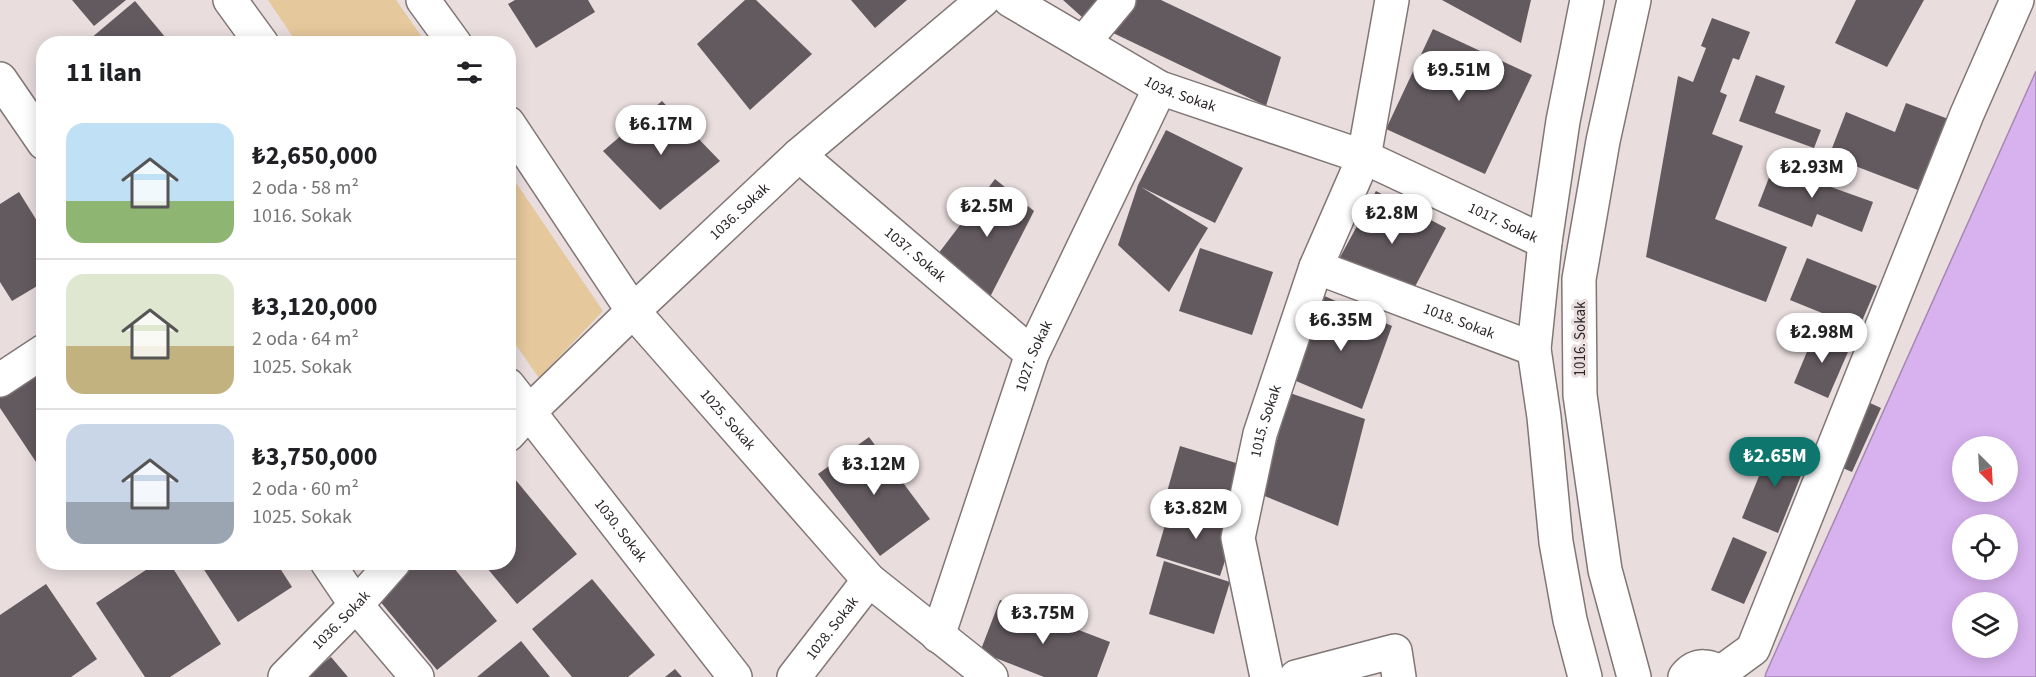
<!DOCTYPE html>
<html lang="tr">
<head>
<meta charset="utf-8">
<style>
	body { margin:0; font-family:"Source Sans 3",sans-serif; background:#f2f2f2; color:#202124; height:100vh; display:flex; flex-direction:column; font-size:22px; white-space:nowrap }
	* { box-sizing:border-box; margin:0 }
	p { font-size:20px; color:#757577 }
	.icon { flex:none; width:33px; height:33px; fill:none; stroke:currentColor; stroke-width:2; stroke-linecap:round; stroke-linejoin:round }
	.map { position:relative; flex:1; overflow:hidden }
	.drawer { position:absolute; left:36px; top:36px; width:480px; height:534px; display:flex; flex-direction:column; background:#fff; border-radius:24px; box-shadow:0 3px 15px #0003 }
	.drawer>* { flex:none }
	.needle { width:39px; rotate:156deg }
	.buttons { position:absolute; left:1952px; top:436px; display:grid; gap:12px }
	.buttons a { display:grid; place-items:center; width:66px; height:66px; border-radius:50%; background:#fff; box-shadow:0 3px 15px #0003; font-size:30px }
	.price { position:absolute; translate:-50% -51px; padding:0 14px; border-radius:21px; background:#fff; color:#222; font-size:20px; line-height:39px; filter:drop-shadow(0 2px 3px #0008) }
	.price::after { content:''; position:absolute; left:50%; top:36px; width:18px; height:14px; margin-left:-9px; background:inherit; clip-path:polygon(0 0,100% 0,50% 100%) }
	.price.on { background:#0f766e; color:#fff }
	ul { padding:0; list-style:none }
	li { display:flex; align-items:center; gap:18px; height:150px; padding:0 30px }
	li+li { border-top:2px solid #e0e0e0 }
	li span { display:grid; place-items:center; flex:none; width:168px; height:120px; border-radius:18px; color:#555 }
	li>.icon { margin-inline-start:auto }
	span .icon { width:72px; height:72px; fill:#fffc; stroke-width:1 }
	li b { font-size:26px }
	h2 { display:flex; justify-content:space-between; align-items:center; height:72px; padding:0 30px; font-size:26px }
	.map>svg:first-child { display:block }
</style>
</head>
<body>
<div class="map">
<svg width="2036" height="677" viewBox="0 0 2036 677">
	<rect width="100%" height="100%" fill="#e9ddde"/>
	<!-- green -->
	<g fill="#e5c89b">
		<path d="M268,0h128l30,43h-129z"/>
		<path d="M508,171l95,140 -64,67 -30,-43z"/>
	</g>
	<!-- water -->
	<path fill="#d8b1ef" stroke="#a487b3" stroke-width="1.5" fill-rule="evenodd" d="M2036,71v606h-271l1,-4zM1962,447h45v45h-45zM1962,525h45v45h-45zM1962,603h45v45h-45z"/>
	<!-- building -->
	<g fill="#635a5f">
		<path d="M72,0h54l-32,26z"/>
		<path d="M515,0h73l7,12 -59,36 -28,-44z"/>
		<path d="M745,0h11l56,54 -62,56 -53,-66z"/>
		<path d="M851,0h56l-32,28z"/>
		<path d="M1063,0h34l-15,17z"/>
		<path d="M1131,0h30l120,57 -15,49 -155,-74z"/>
		<path d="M1442,0h89l-10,43z"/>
		<path d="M1856,0h68l-37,67 -52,-24z"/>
		<path d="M135,1l36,43h-87z"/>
		<path d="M1712,18l38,14 -11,28 -6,-2 -13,34 7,3 -15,39 31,12 -28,73 72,28 -21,55 -120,-45 32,-181 15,6 13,-34 -5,-2z"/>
		<path d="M1433,29l99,46 -47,99 -99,-45z"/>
		<path d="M1756,75l29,11 -10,27 46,17 -7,18 -75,-27z"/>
		<path d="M662,101l58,60 -60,49 -57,-59z"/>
		<path d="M1906,103l45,17 -28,72 -94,-36 17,-44 49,20z"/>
		<path d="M1166,130l77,38 -28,55 -74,-36 67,41 -39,64 -51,-47 20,-60z"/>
		<path d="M1775,162l55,21 -2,3 45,16 -11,30 -45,-18 -5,13 -54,-21z"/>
		<path d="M995,179l39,32 -44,86 -55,-39z"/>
		<path d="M1376,191l70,37 -37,70 -71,-37z"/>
		<path d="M19,192l25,40v50l-32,19 -12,-19v-78z"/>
		<path d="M1200,248l73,24 -21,63 -73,-24z"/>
		<path d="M1807,258l70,28 -18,42 -69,-28z"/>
		<path d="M1320,294l72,32 -30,83 -73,-31z"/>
		<path d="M1816,330l35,15 -23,53 -34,-15z"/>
		<path d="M44,367v99l-4,2 -40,-60v-12z"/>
		<path d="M1290,393l75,26 -27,107 -76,-31z"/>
		<path d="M1859,398l22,10 -29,64 -23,-10z"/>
		<path d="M869,437l61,82 -50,37 -62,-82z"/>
		<path d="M1772,444l36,14 -30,75 -36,-15z"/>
		<path d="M1180,446l66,20 -17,53 -64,-20z"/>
		<path d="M514,478l63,76 -60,50 -35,-42h26v-79z"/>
		<path d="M1171,504l66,20 -17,52 -64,-20z"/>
		<path d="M1733,537l34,15 -23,52 -33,-14z"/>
		<path d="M1164,561l66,21 -16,52 -65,-20z"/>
		<path d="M158,562h11l52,82 -51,33h-25l-49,-74z"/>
		<path d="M199,562h77l16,25 -54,35z"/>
		<path d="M412,562h37l48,59 -60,49 -63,-76z"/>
		<path d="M592,579l63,76 -27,22h-56l-40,-48z"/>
		<path d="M46,584l51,75 -26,18h-71v-62z"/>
		<path d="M1000,600l110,42 -13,35h-53l-64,-25z"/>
		<path d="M521,641l29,36h-73z"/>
		<path d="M331,657l17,20h-42z"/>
		<path d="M675,669l7,8h-17z"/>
	</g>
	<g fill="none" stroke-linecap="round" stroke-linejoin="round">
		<defs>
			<g id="street">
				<path d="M230,0l32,44"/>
				<path d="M423,0l32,44"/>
				<path id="s1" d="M1010,0l150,88 204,69 181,85"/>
				<path d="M1083,43l36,-43"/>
				<path d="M0,79l44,64"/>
				<path id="s2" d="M508,123l125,188 236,269 122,97"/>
				<path id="s3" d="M799,155l233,199"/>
				<path id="s4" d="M1316,267l218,82"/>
				<path d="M0,380l44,-29"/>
				<path id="s5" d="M508,385l227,292"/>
				<path id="s6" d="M508,435l20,-22 105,-102 166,-156 184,-155"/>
				<path d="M327,562l29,43 61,72"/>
				<path id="s7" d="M938,636l94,-282 128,-266"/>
				<path d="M1720,673l33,-24 214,-535 50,-114"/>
				<path id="s8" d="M285,677l71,-72 38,-43"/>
				<path id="s9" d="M794,677l75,-97"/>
				<path id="s10" d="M1267,677l-29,-139 22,-104 56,-167 48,-110 28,-157"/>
				<path d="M1296,677l99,-26 4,26"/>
				<path d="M1685,677c11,-14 27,-13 39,0"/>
			</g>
			<g id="secondary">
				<path d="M1585,677l-15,-57 -14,-78 -12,-125 -10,-68 11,-107 18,-121 24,-121"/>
				<path d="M1634,677l-29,-107 -25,-175 -1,-116 24,-138 31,-141"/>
			</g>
		</defs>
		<!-- street casing -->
		<use href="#street" stroke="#807676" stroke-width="36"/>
		<!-- secondary casing -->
		<use href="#secondary" stroke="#807676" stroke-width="36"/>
		<!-- street -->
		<use href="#street" stroke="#fff" stroke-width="33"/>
		<!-- secondary -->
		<use href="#secondary" stroke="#fff" stroke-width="33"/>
	</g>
	<g text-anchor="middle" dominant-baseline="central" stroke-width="6" stroke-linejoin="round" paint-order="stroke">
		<!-- street labels -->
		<g font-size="15" fill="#2a2526" stroke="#e9ddde">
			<text stroke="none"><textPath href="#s1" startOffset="195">1034. Sokak</textPath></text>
			<text stroke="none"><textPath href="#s6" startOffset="322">1036. Sokak</textPath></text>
			<text stroke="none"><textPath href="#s1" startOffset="543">1017. Sokak</textPath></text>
			<text stroke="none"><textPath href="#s3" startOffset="153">1037. Sokak</textPath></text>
			<text stroke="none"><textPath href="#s4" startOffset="153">1018. Sokak</textPath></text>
			<text transform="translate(1580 339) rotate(-90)">1016. Sokak</text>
			<text stroke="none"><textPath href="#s7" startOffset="296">1027. Sokak</textPath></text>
			<text stroke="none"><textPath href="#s2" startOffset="370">1025. Sokak</textPath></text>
			<text stroke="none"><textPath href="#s10" startOffset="262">1015. Sokak</textPath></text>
			<text stroke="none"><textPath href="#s5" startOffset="184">1030. Sokak</textPath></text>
			<text stroke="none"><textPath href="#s8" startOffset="80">1036. Sokak</textPath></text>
			<text stroke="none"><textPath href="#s9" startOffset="62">1028. Sokak</textPath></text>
		</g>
	</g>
</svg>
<div class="buttons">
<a><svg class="needle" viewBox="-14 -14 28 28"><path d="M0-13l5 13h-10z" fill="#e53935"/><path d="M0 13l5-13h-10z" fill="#757577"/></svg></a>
<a><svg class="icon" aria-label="locate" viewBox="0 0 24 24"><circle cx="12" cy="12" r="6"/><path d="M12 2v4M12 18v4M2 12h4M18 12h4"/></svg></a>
<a><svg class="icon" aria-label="layers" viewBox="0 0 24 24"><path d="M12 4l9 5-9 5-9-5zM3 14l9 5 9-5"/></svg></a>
</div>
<b class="price" style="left:1459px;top:102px">₺9.51M</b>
<b class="price" style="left:661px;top:156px">₺6.17M</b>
<b class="price" style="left:1812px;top:199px">₺2.93M</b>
<b class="price" style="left:987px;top:238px">₺2.5M</b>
<b class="price" style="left:1392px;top:245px">₺2.8M</b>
<b class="price" style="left:1341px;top:352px">₺6.35M</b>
<b class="price" style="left:1822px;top:364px">₺2.98M</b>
<b class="price on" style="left:1775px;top:488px">₺2.65M</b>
<b class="price" style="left:874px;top:496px">₺3.12M</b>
<b class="price" style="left:1196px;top:540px">₺3.82M</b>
<b class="price" style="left:1043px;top:645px">₺3.75M</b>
<section class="drawer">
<h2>11 ilan<svg class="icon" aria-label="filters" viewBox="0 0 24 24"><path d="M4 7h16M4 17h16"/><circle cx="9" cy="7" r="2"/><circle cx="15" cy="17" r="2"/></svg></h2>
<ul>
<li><span style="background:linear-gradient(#bfe0f5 65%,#8fb573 0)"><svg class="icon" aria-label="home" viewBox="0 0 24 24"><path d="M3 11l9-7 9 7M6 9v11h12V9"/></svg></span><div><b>₺2,650,000</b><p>2 oda · 58 m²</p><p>1016. Sokak</p></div></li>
<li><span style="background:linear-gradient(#dfe7d0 60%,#c2b280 0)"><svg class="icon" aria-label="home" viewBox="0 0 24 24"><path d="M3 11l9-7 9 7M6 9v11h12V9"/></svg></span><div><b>₺3,120,000</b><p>2 oda · 64 m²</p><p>1025. Sokak</p></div></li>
<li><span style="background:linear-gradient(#c9d6e8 65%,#9aa5b1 0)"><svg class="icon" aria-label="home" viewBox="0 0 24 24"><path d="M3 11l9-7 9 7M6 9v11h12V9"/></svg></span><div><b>₺3,750,000</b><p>2 oda · 60 m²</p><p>1025. Sokak</p></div></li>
</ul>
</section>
</div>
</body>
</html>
